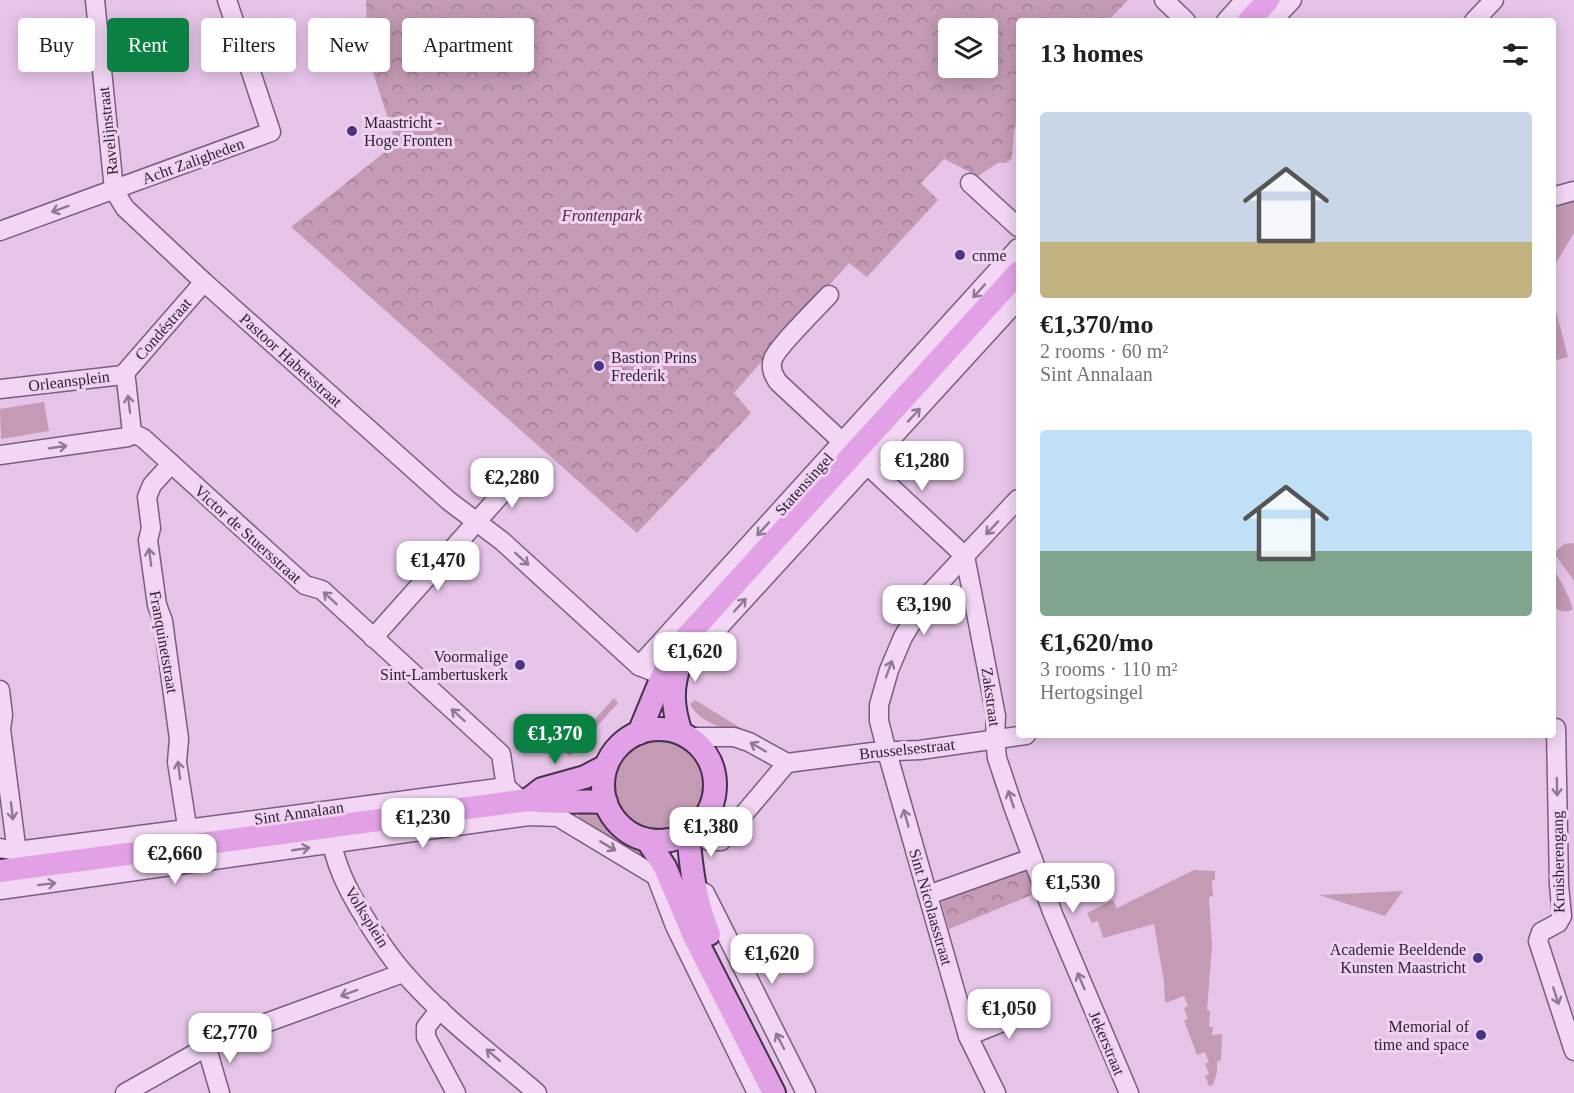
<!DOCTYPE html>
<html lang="en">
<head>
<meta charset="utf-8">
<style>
	body { margin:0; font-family:Georgia,serif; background:#f6f6f6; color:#202124; height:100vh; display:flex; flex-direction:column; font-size:22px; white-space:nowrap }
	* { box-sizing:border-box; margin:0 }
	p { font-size:20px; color:#757577 }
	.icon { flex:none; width:33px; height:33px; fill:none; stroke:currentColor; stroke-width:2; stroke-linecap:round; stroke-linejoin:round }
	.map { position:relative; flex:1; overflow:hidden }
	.drawer { position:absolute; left:1016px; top:18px; width:540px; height:720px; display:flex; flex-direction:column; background:#fff; border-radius:6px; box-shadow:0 3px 15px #0003 }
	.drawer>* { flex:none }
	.guide { position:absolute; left:18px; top:18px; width:570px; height:54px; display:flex; gap:12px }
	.controls { position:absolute; left:938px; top:18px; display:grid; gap:12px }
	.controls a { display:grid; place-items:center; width:60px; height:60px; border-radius:6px; background:#fff; box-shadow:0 3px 15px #0003; font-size:30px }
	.price { position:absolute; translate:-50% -51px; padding:0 14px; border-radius:12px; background:#fff; color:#222; font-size:20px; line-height:39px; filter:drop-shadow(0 2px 3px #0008) }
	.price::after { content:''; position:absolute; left:50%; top:36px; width:18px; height:14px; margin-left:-9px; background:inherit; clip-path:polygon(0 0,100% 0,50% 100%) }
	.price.active { background:#0b8043; color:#fff }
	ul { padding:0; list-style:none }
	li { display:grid; align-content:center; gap:12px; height:318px; padding:0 24px }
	li span { display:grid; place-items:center; height:186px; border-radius:6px; color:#555 }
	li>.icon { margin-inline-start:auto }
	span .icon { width:108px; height:108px; fill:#fffc; stroke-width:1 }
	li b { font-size:26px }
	h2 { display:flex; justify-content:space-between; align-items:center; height:72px; padding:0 24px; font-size:26px }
	.pill { padding:0 21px; border-radius:6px; background:#fff; box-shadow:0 3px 15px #0003; font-size:21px; line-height:54px }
	.pill.active { background:#0b8043; color:#fff }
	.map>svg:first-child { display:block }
</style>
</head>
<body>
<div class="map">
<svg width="1574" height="1093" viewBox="0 0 1574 1093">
	<defs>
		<pattern id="forest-crowns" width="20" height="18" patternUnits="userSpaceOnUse" patternTransform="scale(1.5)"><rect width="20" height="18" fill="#c49ab4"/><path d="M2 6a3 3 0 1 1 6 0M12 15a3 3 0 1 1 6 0" fill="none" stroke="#a07d93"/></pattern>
	</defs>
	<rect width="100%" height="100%" fill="#e6c4e8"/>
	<!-- green -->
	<g fill="#c49ab4">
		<path d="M1574,197v36l-21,35v-66z"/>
		<path d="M1552,296l16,61 -15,4h-1z"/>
		<path d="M44,402l5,29 -48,8 -1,-30z"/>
		<path d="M1574,543v38l-20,-28 10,-9z"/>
		<path d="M1553,568c8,13 15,26 20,41 -6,5 -14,2 -20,-2z"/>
		<path d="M614,698l4,5 -48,53 -5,-4z"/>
		<path d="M695,700l52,32c-20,-2 -47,-8 -57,-28z"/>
		<circle cx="659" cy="786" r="45"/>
		<path d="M577,808l21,6 15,19 26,15 15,17 -74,-43z"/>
		<path d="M1194,870l21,1v9h-3l1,16 -4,1 3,49 -5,64 3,1 -1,16h4l-1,8 10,-1 -1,26 -4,2v10l-4,13 -4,1 -4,-10 4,-2 -4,-10 4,-2 -4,-10 -8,3 -13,-35 4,-1 -4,-11 4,-2 -4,-10 -19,7 -1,-21 -10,-58 -51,14 -5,-17 -6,2 -5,-10 26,-13 4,8z"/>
		<path d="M1403,891l-18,25 -66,-21z"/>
	</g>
	<!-- forest -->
	<g fill="url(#forest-crowns)" fill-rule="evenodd">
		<path d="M366,0h762l-20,21h-90v97l-4,12 -2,29 -6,4h-8l-20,13 -34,-17 -23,24 17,17 -71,77 -18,-14 -115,130 17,20 -114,120 -346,-306 105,-84 -29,-89zM948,28h39v40h-39z"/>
		<path d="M1026,866l10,27 -87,36 -10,-34z"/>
	</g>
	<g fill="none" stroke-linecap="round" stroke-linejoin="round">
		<defs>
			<g id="minor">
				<path d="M95,0l18,180 4,15 8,13 79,74 245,219 53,40 137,125 23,9"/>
				<path d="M1164,0l22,21"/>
				<path d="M1226,21l19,-21"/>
				<path d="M1272,21l20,-21"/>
				<path d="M1474,21l20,-21"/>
				<path d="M970,183l48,44"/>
				<path d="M1552,197l22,-6"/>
				<path d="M0,231l271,-99 -44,-132"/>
				<path d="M829,295c-11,12 -52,52 -56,64 -3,9 0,15 5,23l187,174 31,160 -1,23 2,19 16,48 40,108 76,179"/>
				<path d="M123,375l81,-93"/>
				<path d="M123,375l3,4 6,54"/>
				<path d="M0,389l123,-14"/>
				<path d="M132,433l11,5 162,147 17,5 179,164 5,33"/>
				<path d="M0,455l128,-18 4,-4"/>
				<path d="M171,464l-19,21 -5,12 4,31 -3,12 9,65 6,16 16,118 -2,23 12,77"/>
				<path d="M687,636l13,12 318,-348"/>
				<path d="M373,638l148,-166"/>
				<path d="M639,666l379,-418"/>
				<path d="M0,690l3,25 -2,14 17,132"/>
				<path d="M1556,728l3,157 3,31 -4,7 -17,9 -3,9 36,110"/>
				<path d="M688,737h46l15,5 38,21 86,-11 47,-2 106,-15"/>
				<path d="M693,829l16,12h12l66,-78"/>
				<path d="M330,832c4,30 16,55 32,81 12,20 26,42 42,60 39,45 88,81 133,120"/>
				<path d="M0,848l17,3 489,-64 16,14"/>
				<path d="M696,889l9,4 101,200"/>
				<path d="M0,890l529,-74 29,1 98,59 19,50 82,167"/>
				<path d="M928,895l104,-37"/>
				<path d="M440,1009l-14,18v10l30,56"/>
				<path d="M968,1036l68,-27"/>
				<path d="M206,1045l14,48"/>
				<path d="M125,1093l94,-53 184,-67"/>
				<path d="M996,1093l-28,-57 -81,-284 -8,-31v-16l10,-35 14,-33 27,-44 88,-94"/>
			</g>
			<g id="major">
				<path d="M1249,21l19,-21"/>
				<circle cx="659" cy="785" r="56"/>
				<path d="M639,733l33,-80 346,-380"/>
				<path d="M681,733c-9,-26 -10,-47 0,-72"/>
				<path d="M528,800l14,-11 43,-12 21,-11"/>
				<path d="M688,833c3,34 7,69 21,101"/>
				<path d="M647,840l18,27 29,69 80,157"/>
				<path d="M0,871l528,-71c26,4 52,0 78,2"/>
			</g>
		</defs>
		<!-- minor casing -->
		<use href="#minor" stroke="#795d80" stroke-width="21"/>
		<!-- major casing -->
		<use href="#major" stroke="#46314e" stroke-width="26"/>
		<!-- minor -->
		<use href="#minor" stroke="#f2d6f4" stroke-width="18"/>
		<!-- major -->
		<use href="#major" stroke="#e2a1e6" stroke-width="22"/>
	</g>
	<!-- one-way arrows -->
	<defs><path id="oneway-shaft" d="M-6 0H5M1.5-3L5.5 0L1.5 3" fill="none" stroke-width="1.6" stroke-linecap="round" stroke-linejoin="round" transform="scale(1.5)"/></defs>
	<g stroke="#907a93">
		<use href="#oneway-shaft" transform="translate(60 209) rotate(160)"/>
		<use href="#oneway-shaft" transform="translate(979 291) rotate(132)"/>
		<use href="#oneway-shaft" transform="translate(129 404) rotate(-97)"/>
		<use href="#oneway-shaft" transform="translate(914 415) rotate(-47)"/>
		<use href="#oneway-shaft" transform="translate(58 447) rotate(-8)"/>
		<use href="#oneway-shaft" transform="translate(992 528) rotate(133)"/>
		<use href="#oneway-shaft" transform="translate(763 529) rotate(132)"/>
		<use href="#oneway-shaft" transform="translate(150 557) rotate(-98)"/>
		<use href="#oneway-shaft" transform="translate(522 559) rotate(42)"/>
		<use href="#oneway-shaft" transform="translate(330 598) rotate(-137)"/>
		<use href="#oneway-shaft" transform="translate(740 605) rotate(-48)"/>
		<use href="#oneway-shaft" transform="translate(889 669) rotate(-70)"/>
		<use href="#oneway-shaft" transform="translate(458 715) rotate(-138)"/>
		<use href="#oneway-shaft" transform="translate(758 747) rotate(-150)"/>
		<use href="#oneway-shaft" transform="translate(179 770) rotate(-97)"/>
		<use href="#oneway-shaft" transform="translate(1557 787) rotate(89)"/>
		<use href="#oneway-shaft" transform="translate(1011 799) rotate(-108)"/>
		<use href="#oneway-shaft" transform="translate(12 811) rotate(83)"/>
		<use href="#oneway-shaft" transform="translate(906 818) rotate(-106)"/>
		<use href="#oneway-shaft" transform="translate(608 846) rotate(31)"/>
		<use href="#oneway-shaft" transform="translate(301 849) rotate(-8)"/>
		<use href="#oneway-shaft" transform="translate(47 884) rotate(-7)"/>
		<use href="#oneway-shaft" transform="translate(1081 981) rotate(-113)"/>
		<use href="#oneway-shaft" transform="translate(349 993) rotate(160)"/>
		<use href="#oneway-shaft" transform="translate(1556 996) rotate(72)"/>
		<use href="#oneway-shaft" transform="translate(780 1041) rotate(-117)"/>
		<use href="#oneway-shaft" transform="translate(493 1055) rotate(-139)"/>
	</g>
	<!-- markers -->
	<g fill="#493587" stroke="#efd3f0" stroke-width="2">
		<circle cx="352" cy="131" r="6"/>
		<circle cx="960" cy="255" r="6"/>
		<circle cx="599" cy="366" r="6"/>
		<circle cx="520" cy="665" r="6"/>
		<circle cx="1478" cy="958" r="6"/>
		<circle cx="1481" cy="1035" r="6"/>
	</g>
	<g text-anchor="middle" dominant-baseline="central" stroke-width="6" stroke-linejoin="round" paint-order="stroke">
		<!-- poi labels -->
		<g font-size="16" fill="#2d1f32" stroke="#efd3f0" text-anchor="start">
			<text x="364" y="122">Maastricht -<tspan x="364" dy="18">Hoge Fronten</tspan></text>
			<text x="972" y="255">cnme</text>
			<text x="611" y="357">Bastion Prins<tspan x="611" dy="18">Frederik</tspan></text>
			<text x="508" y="656" text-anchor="end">Voormalige<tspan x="508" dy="18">Sint-Lambertuskerk</tspan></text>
			<text x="1466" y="949" text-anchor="end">Academie Beeldende<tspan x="1466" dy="18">Kunsten Maastricht</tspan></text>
			<text x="1469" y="1026" text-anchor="end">Memorial of<tspan x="1469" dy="18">time and space</tspan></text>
		</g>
		<!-- street labels -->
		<g font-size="16" fill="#2d1f32" stroke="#efd3f0">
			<text transform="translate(108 131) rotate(-96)">Ravelijnstraat</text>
			<text transform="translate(193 161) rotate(-20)">Acht Zaligheden</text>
			<text transform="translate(163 329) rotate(-49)">Condéstraat</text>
			<text transform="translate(291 360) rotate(42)">Pastoor Habetsstraat</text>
			<text transform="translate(69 381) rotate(-7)">Orleansplein</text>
			<text transform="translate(804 484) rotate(-48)">Statensingel</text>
			<text transform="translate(248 534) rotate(42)">Victor de Stuersstraat</text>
			<text transform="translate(164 642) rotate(80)">Franquinetstraat</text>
			<text transform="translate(991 697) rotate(82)">Zakstraat</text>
			<text transform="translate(907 749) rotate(-6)">Brusselsestraat</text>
			<text transform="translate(299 813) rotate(-8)">Sint Annalaan</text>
			<text transform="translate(1558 862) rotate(-91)">Kruisherengang</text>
			<text transform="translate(931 907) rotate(74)">Sint Nicolaasstraat</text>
			<text transform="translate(367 917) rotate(58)">Volksplein</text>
			<text transform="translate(1107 1043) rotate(67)">Jekerstraat</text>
		</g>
		<!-- park labels -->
		<g font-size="16" font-style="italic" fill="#4c283a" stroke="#efd3f0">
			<text x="602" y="215">Frontenpark</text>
		</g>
	</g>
</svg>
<div class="controls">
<a><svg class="icon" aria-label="layers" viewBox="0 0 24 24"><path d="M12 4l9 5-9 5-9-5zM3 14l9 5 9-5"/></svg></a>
</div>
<b class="price" style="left:922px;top:492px">€1,280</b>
<b class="price" style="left:512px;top:509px">€2,280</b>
<b class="price" style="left:438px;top:592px">€1,470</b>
<b class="price" style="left:924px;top:636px">€3,190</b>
<b class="price" style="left:695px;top:683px">€1,620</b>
<b class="price active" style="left:555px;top:765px">€1,370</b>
<b class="price" style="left:423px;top:849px">€1,230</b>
<b class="price" style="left:711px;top:858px">€1,380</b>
<b class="price" style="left:175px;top:885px">€2,660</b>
<b class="price" style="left:1073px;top:914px">€1,530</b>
<b class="price" style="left:772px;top:985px">€1,620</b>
<b class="price" style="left:1009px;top:1040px">€1,050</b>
<b class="price" style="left:230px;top:1064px">€2,770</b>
<div class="guide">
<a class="pill">Buy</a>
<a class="pill active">Rent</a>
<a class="pill">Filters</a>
<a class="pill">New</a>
<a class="pill">Apartment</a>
</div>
<section class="drawer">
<h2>13 homes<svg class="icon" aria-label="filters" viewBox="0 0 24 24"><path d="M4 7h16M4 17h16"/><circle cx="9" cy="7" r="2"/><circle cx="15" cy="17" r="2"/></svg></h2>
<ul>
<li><span style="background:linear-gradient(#c9d6e8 70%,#c2b280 0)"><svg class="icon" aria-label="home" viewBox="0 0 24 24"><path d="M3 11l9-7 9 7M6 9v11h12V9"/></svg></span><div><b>€1,370/mo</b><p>2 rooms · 60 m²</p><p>Sint Annalaan</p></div></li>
<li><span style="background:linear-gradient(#bfe0f5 65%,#7fa58c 0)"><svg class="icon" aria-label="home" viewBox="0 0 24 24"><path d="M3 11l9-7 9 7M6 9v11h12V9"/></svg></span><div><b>€1,620/mo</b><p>3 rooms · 110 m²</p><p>Hertogsingel</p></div></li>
</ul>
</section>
</div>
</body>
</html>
